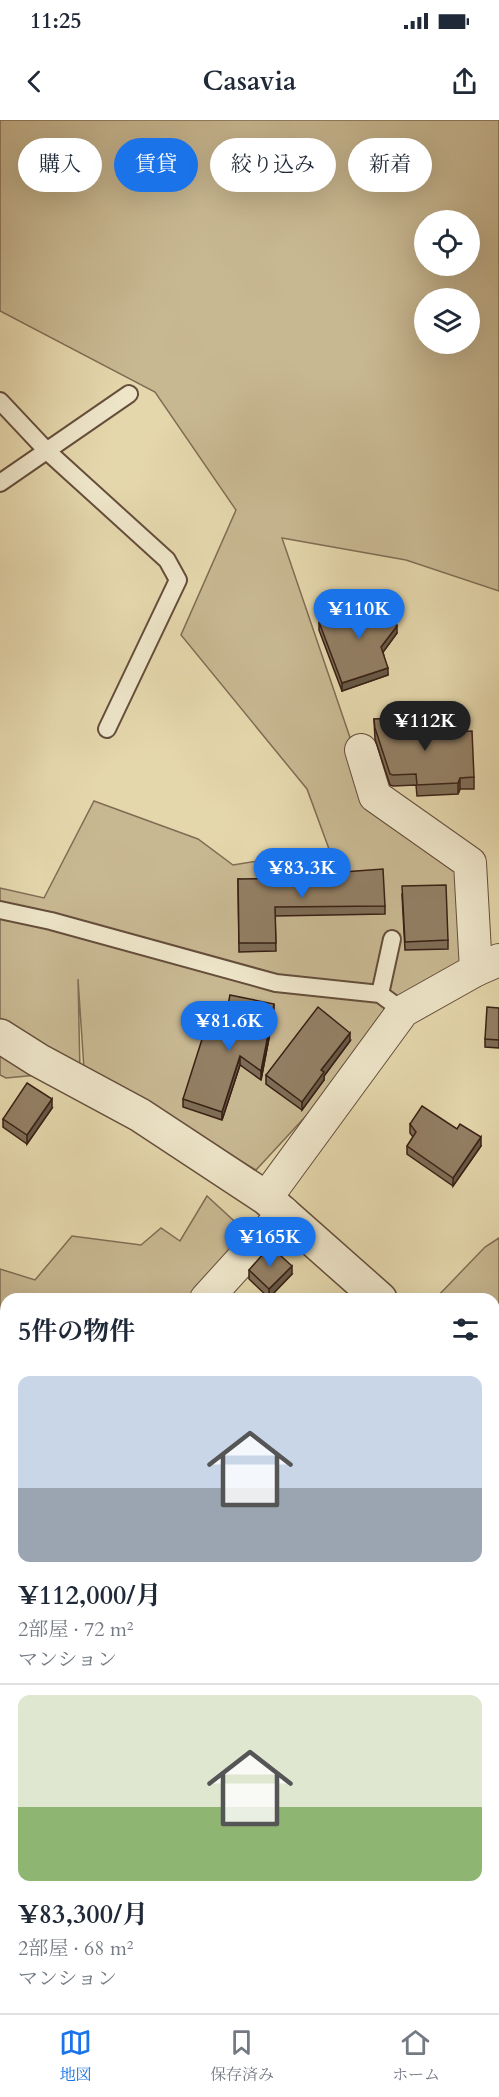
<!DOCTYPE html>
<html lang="ja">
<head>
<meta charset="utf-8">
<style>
	body { margin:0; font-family:Cardo,"Noto Serif JP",serif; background:#f6f6f7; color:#1f2937; height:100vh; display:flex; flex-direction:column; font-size:22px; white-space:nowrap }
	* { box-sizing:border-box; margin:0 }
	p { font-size:20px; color:#747a83 }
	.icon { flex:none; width:33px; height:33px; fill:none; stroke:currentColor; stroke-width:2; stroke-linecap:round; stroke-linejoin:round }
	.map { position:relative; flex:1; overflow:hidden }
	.sheet { position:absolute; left:0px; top:1173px; width:500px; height:720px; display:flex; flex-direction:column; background:#fff; border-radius:18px 18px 0 0; box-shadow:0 6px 24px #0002 }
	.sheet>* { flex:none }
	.top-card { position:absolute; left:18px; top:18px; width:464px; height:54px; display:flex; gap:12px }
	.buttons { position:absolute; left:414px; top:90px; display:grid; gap:12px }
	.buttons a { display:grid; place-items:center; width:66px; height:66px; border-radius:50%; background:#fff; box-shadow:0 6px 24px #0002; font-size:30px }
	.price { position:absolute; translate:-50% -51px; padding:0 14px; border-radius:21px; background:#1a73e8; color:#fff; font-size:20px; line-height:39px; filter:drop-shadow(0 2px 3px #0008) }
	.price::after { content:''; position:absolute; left:50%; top:36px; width:18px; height:14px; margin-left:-9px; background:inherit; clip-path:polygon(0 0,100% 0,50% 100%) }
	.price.active { background:#222; color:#fff }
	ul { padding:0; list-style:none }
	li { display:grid; align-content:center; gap:12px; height:318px; padding:0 18px }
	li+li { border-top:2px solid #e0e1e3 }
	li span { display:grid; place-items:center; height:186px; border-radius:12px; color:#555 }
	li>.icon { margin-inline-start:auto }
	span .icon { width:108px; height:108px; fill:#fffc; stroke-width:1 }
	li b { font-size:26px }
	h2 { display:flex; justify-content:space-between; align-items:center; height:72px; padding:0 18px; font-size:26px }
	.chip { padding:0 21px; border-radius:27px; background:#fff; box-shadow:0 6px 24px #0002; font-size:21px; line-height:54px }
	.chip.active { background:#1a73e8; color:#fff }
	.status { display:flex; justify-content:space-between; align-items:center; height:42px; padding:0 30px; background:#fff; direction:ltr }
	.status svg { height:16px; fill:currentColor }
	header { display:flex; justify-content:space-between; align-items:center; height:78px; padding:0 18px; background:#fff; font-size:27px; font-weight:600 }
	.tabs { display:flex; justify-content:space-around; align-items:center; height:84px; border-top:2px solid #e0e1e3; background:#fff; font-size:16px; color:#747a83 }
	.tabs a { display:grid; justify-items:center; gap:3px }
	.tabs .active { color:#1a73e8 }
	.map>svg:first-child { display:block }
</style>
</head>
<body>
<div class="status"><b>11:25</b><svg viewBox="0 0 49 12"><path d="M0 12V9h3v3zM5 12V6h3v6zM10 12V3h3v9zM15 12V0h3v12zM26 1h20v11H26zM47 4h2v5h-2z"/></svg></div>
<header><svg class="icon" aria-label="back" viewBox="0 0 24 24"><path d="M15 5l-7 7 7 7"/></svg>Casavia<svg class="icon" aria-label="share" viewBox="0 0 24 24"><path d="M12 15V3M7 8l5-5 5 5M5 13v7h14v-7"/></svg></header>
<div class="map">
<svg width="499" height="1893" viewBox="0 0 499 1893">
	<rect width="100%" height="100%" fill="#e5d7ac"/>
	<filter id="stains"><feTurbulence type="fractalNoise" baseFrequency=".00333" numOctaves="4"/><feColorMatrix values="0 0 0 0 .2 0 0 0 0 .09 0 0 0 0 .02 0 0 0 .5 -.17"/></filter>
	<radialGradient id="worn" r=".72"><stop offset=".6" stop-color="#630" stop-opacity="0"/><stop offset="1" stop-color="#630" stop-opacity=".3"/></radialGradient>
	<!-- green -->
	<g fill="#c8b892" stroke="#816c54" stroke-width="1.5" fill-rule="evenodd">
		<path d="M0,0h499v471l-93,-31 -124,-22 90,264 98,65 5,96 -72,48 -147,159 -172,-101 -6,-90 2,92 -74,7 -6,-3v-187l44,10 50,-97 104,38 35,26 96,-16 -22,-60 -126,-154 55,-125 -81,-118 -155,-81zM424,100h46v46h-46zM424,178h46v46h-46z"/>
		<path d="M207,1076l39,36 -7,11 -52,56h-181v80l-6,2v-112l35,11 37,-44 69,9 20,-17 19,13z"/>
		<path d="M499,1118v487l-5,-2v-424h-59l50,-52z"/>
		<path d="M494,1608l5,2v192l-5,-4z"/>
	</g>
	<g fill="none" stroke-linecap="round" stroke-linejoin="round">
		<defs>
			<g id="service">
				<path d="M0,281l47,50 120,109 11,20 -71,149"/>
				<path d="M0,363l129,-89"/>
				<path d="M0,790l51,11 225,62 104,11 23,17"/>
				<path d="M380,874l12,-55"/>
			</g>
			<g id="minor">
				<path d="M361,630l14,46 95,67 6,107"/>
				<path d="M266,1078l137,-187 73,-41 23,-10"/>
				<path d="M206,1179l78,-86"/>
				<path d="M0,1382l6,1"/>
				<path d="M0,1459l6,-2"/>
				<path d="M0,1759l6,-8"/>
				<path d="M494,1806l5,4"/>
				<path d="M276,1893l2,-2"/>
			</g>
			<g id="tertiary">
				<path d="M0,916l38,24 102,55 126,83 114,101"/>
				<path d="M494,1270l5,4"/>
			</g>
		</defs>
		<!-- service casing -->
		<use href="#service" stroke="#654e3b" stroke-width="20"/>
		<!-- minor casing -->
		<use href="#minor" stroke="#654e3b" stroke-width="34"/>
		<!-- tertiary casing -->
		<use href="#tertiary" stroke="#654e3b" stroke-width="36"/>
		<!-- service -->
		<use href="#service" stroke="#eee5c9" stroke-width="16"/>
		<!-- minor -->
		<use href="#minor" stroke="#eee5c9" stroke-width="32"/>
		<!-- tertiary -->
		<use href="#tertiary" stroke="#eee5c9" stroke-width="33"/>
	</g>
	<!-- wall -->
	<g fill="#7e6d56" stroke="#3a2015" stroke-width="1.5">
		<path d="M350,484l47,29 -14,19 5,23 -46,16 -23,-61v-8l31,-10z"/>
		<path d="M374,599l45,15 55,43v12h-14l-2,5 -41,2 -1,-11 -23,1 -3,-1 -15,-46z"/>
		<path d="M238,759l147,27v8l-110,2 1,35 -37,1z"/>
		<path d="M402,775l46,45v9l-43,1z"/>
		<path d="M499,888v40l-14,-1v-8z"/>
		<path d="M274,892l-13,68 -21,-15 -18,55 -39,-13v-8l38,-60z"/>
		<path d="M350,921l-26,35v4l-22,30 -36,-26v-9z"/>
		<path d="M52,988l-25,36 -24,-17v-8z"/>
		<path d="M410,1004l71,22 -28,40 -46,-32v-8l6,-9 -3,-4z"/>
		<path d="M249,1150l43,4 -23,24 -20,-19z"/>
		<path d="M6,1608v21l-5,-4v-8z"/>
		<path d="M0,1864l41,23 -7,6h-34z"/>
	</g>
	<!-- shaded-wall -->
	<g fill="#675946" stroke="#3a2015" stroke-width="1.5">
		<path d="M397,506v7l-16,22v-8z"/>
		<path d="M388,548v7l-46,16v-8z"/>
		<path d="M460,658v11l-2,5v-11z"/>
		<path d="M274,884v8l-13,68v-9z"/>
		<path d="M350,913v8l-26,35v4l-22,30v-8l19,-32z"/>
		<path d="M240,936v9l-18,55v-8z"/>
		<path d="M52,979v9l-25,36v-9z"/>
		<path d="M481,1017v9l-28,40v-8z"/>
		<path d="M292,1146v8l-23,24v-9z"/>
		<path d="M4,1432v8l-4,1v-8z"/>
		<path d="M6,1492v8l-6,2v-8z"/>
		<path d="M31,1887h10l-7,6h-10z"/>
		<path d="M129,1887h4l-3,6h-4z"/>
	</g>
	<!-- building -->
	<g fill="#937f64" stroke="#3a2015" stroke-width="1.5">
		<path d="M371,477l26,29 -16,21 7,21 -46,15 -23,-61 32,-10 -1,-8z"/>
		<path d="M418,597l1,17 53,-3 2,46 -14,1 -2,5 -41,2 -1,-11 -23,1 -3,-1 -15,-46 -1,-9z"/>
		<path d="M383,749l2,37 -110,1 1,36h-37l-1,-64 105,-1v-6z"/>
		<path d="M446,765l2,55 -43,2 -3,-56z"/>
		<path d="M230,875l44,9 -13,67 -21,-15 -18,56 -39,-13 21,-66 17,6z"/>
		<path d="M318,887l32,26 -29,37 3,2 -22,30 -36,-27z"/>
		<path d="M487,887l12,1v32l-14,-1z"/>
		<path d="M27,963l25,16 -25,36 -24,-16z"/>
		<path d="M422,986l35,23 3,-5 21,13 -28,41 -46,-32 9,-14 -6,-8z"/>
		<path d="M270,1126l22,20 -23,23 -20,-19z"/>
		<path d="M235,1175l6,4h-9z"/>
		<path d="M0,1417l4,15 -4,1z"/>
		<path d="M0,1468h6v24l-6,2z"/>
		<path d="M6,1608v12l-5,-3z"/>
		<path d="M6,1858v29h25l-7,6h-18l-6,-7v-22z"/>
		<path d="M494,1865l5,6v22h-162l7,-6h150z"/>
		<path d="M89,1887h40l-3,6h-40z"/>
	</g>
	<rect width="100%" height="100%" filter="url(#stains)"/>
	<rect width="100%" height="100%" fill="url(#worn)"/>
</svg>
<div class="buttons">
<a><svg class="icon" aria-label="locate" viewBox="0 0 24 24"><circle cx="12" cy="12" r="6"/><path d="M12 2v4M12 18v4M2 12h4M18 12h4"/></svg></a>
<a><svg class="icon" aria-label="layers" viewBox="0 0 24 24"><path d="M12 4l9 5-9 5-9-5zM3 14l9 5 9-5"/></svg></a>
</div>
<b class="price" style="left:359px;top:520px">¥110K</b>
<b class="price active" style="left:425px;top:632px">¥112K</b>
<b class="price" style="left:302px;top:779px">¥83.3K</b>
<b class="price" style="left:229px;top:932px">¥81.6K</b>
<b class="price" style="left:270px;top:1148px">¥165K</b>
<div class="top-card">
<a class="chip">購入</a>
<a class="chip active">賃貸</a>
<a class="chip">絞り込み</a>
<a class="chip">新着</a>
</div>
<section class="sheet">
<h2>5件の物件<svg class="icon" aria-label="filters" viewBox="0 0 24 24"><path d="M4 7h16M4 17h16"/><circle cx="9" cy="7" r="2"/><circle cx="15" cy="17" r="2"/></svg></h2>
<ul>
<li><span style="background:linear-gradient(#c9d6e8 60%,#9aa5b1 0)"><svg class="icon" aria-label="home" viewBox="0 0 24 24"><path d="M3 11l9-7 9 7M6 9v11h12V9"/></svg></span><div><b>¥112,000/月</b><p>2部屋 · 72 m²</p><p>マンション</p></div></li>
<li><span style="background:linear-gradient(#dfe7d0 60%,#8fb573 0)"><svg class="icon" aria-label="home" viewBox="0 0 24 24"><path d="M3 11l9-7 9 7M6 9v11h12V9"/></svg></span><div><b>¥83,300/月</b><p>2部屋 · 68 m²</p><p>マンション</p></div></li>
</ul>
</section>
</div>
<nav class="tabs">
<a class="active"><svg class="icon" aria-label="map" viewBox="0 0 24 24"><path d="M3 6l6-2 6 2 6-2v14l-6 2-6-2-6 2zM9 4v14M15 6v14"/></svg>地図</a>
<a><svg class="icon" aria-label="saved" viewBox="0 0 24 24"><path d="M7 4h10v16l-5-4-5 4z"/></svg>保存済み</a>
<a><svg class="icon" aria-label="home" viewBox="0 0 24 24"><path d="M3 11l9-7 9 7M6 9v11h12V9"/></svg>ホーム</a>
</nav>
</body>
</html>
